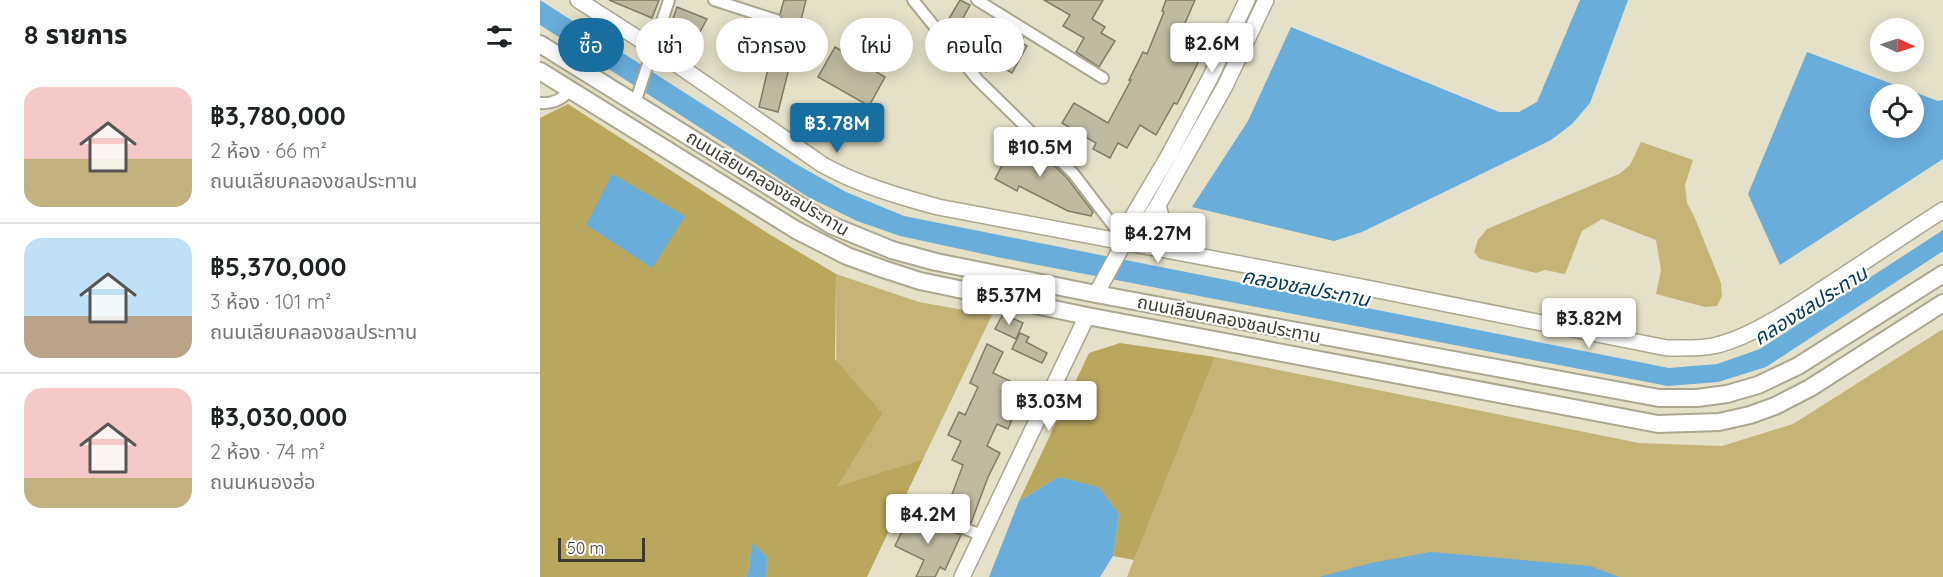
<!DOCTYPE html>
<html lang="th">
<head>
<meta charset="utf-8">
<style>
	body { margin:0; font-family:Quicksand,"Noto Sans Thai",sans-serif; background:#f6f6f6; color:#202124; height:100vh; display:flex; flex-direction:column; font-size:22px; white-space:nowrap }
	* { box-sizing:border-box; margin:0 }
	p { font-size:20px; color:#757577 }
	.icon { flex:none; width:33px; height:33px; fill:none; stroke:currentColor; stroke-width:2; stroke-linecap:round; stroke-linejoin:round }
	.map { position:relative; flex:1; overflow:hidden }
	.sheet { display:flex; flex-direction:column; background:#fff; width:540px }
	.sheet>* { flex:none }
	.hud { position:absolute; left:18px; top:18px; width:570px; height:54px; display:flex; gap:12px }
	.needle { width:39px; rotate:93deg }
	.buttons { position:absolute; left:1330px; top:18px; display:grid; gap:12px }
	.buttons a { display:grid; place-items:center; width:54px; height:54px; border-radius:50%; background:#fff; box-shadow:0 3px 15px #0003; font-size:30px }
	.scale { position:absolute; left:18px; bottom:15px; width:87px; box-sizing:border-box; padding-left:6px; border:3px solid #3c3930; border-top:0; font-size:16px; line-height:21px; white-space:nowrap; color:#3c3930; -webkit-text-stroke:4px #fff; paint-order:stroke }
	.price { position:absolute; translate:-50% -51px; padding:0 14px; border-radius:6px; background:#fff; color:#222; font-size:20px; line-height:39px; filter:drop-shadow(0 2px 3px #0008) }
	.price::after { content:''; position:absolute; left:50%; top:36px; width:18px; height:14px; margin-left:-9px; background:inherit; clip-path:polygon(0 0,100% 0,50% 100%) }
	.price.active { background:#186f9f; color:#fff }
	ul { padding:0; list-style:none }
	li { display:flex; align-items:center; gap:18px; height:150px; padding:0 24px }
	li+li { border-top:2px solid #e0e0e0 }
	li span { display:grid; place-items:center; flex:none; width:168px; height:120px; border-radius:18px; color:#555 }
	li>.icon { margin-inline-start:auto }
	span .icon { width:72px; height:72px; fill:#fffc; stroke-width:1 }
	li b { font-size:26px }
	h2 { display:flex; justify-content:space-between; align-items:center; height:72px; padding:0 24px; font-size:26px }
	.chip { padding:0 21px; border-radius:27px; background:#fff; box-shadow:0 3px 15px #0003; font-size:21px; line-height:54px }
	.chip.active { background:#186f9f; color:#fff }
	main { display:flex; flex:1; min-height:0 }
	.map>svg:first-child { display:block }
</style>
</head>
<body>
<main>
<section class="sheet">
<h2>8 รายการ<svg class="icon" aria-label="filters" viewBox="0 0 24 24"><path d="M4 7h16M4 17h16"/><circle cx="9" cy="7" r="2"/><circle cx="15" cy="17" r="2"/></svg></h2>
<ul>
<li><span style="background:linear-gradient(#f6c9c9 60%,#c2b280 0)"><svg class="icon" aria-label="home" viewBox="0 0 24 24"><path d="M3 11l9-7 9 7M6 9v11h12V9"/></svg></span><div><b>฿3,780,000</b><p>2 ห้อง · 66 m²</p><p>ถนนเลียบคลองชลประทาน</p></div></li>
<li><span style="background:linear-gradient(#bfe0f5 65%,#b9a48a 0)"><svg class="icon" aria-label="home" viewBox="0 0 24 24"><path d="M3 11l9-7 9 7M6 9v11h12V9"/></svg></span><div><b>฿5,370,000</b><p>3 ห้อง · 101 m²</p><p>ถนนเลียบคลองชลประทาน</p></div></li>
<li><span style="background:linear-gradient(#f6c9c9 75%,#c2b280 0)"><svg class="icon" aria-label="home" viewBox="0 0 24 24"><path d="M3 11l9-7 9 7M6 9v11h12V9"/></svg></span><div><b>฿3,030,000</b><p>2 ห้อง · 74 m²</p><p>ถนนหนองฮ่อ</p></div></li>
</ul>
</section>
<div class="map">
<svg width="1403" height="577" viewBox="0 0 1403 577">
	<rect width="100%" height="100%" fill="#e5e0c8"/>
	<!-- green -->
	<g fill="#c4b476">
		<path d="M1101,142l52,18 -8,25 2,18 7,13 27,67 1,13 -5,10 -12,1 -49,-13 5,-24 -5,-30 -54,-21 -20,12 -17,43 -20,-4 -9,3 -56,-14 -6,-7 4,-12 9,-11 132,-55 11,-9z"/>
		<path d="M296,274l83,28 73,13 -69,144 -86,29z"/>
		<path d="M1403,329v248h-816l88,-220 424,86 83,3 71,-22z"/>
	</g>
	<!-- forest -->
	<g fill="#b9a75d">
		<path d="M28,104l201,130 67,40 -1,85 47,54 -45,74 86,-28 -56,118h-101l1,-20 -15,-13 -4,29 -2,4h-206v-459z"/>
		<path d="M580,343l95,14 -81,203 -21,-4 6,-42 -61,-37 -39,24 70,-148z"/>
	</g>
	<!-- water -->
	<g fill="#69addb" fill-rule="evenodd">
		<path d="M0,0l256,164 50,28 58,24 765,152 48,-4 43,-15 183,-119v21l-177,116 -48,15 -50,4 -666,-128 -102,-22 -43,-15 -49,-24 -268,-172z"/>
		<path d="M1040,0h48l-38,103 -18,21 -21,16 -189,92 -28,9 -142,-34 56,-86 43,-94 208,85h20l18,-10z"/>
		<path d="M1267,52l131,49 5,-1v59l-163,106 -32,-71zM1341,94h33v34h-33z"/>
		<path d="M72,174l73,42 -33,52 -66,-43z"/>
		<path d="M518,477l40,10 21,27 -6,42 -13,21h-111l30,-76z"/>
		<path d="M212,543l15,14 -1,20h-20l2,-4z"/>
		<path d="M891,552l159,14 29,11h-300l52,-14z"/>
	</g>
	<!-- building -->
	<g fill="#c0baa3" stroke="#817c66" stroke-width="1.5">
		<path d="M69,0h50l-7,18z"/>
		<path d="M244,0h22l-28,112 -19,-5 9,-38 -31,-6 7,-30 30,7 3,-13 6,-5 -3,-8z"/>
		<path d="M420,0l10,5 -8,15 39,24 8,-15 14,9 -2,4 6,4 -15,27 -20,-12 -6,11 -42,-45z"/>
		<path d="M504,0h59l-11,19 13,8 -4,6 14,8 -16,26 -23,-15 8,-14 -21,-12 7,-11z"/>
		<path d="M626,0h29l-16,37 17,7 3,-11 13,5 -5,13 -5,-2 -5,16 -20,39 -3,-1 -18,32 -16,-10 -13,23 -9,-5 -8,15 -17,-9 3,-6 -34,-20 12,-20 34,20 23,-43h-2l14,-28 4,2 17,-42 -2,-1z"/>
		<path d="M137,7l30,12 -20,37 -22,-15z"/>
		<path d="M295,47l50,30 -16,29 -51,-29z"/>
		<path d="M478,134l8,4 12,11 -3,7 20,10 12,12 26,34 -2,4 -23,-5 -49,-25 -2,5 -22,-12z"/>
		<path d="M463,314l20,9 -7,16 -21,-10z"/>
		<path d="M480,333l9,4 -3,5 21,11 -5,10 -30,-14z"/>
		<path d="M447,344l16,8 -10,21 32,15 -17,41 -11,-5 -10,22 13,7 -12,24 -17,46 -26,-10 18,-48 -11,-5 9,-19 -13,-6 11,-23 6,3 13,-28 -8,-4z"/>
		<path d="M370,515l51,20 -16,35 -5,-3 -5,10h-19l8,-17 -29,-14z"/>
	</g>
	<g fill="none" stroke-linecap="round" stroke-linejoin="round">
		<defs>
			<g id="street">
				<path d="M174,0l62,20"/>
				<path d="M373,0l64,79 96,94 52,68"/>
				<path d="M437,0l126,78"/>
				<path d="M0,103c13,1 22,-3 30,-13"/>
				<path d="M95,103l34,-103"/>
				<path d="M375,509l66,26"/>
			</g>
			<g id="secondary">
				<path d="M38,0l75,48 170,117c36,20 75,31 115,42l419,79 310,62c15,0 31,1 46,-2 38,-8 82,-39 114,-60 39,-25 77,-51 116,-76"/>
				<path d="M618,205c6,26 11,33 33,47"/>
				<path d="M585,241l14,-7 19,-29 67,-119 41,-86"/>
				<path d="M556,294l29,-53 2,-15 42,-71 41,-77 37,-78"/>
				<path d="M422,577l125,-261"/>
			</g>
			<g id="primary">
				<path d="M0,44l291,181 61,25 44,12 160,32 563,104h38l30,-4 31,-9 40,-19 145,-92"/>
				<path d="M0,71l256,159 51,26 36,13 37,12 167,35 571,108 61,-2 31,-7 25,-9 35,-18 133,-85"/>
			</g>
		</defs>
		<!-- street casing -->
		<use href="#street" stroke="#aca790" stroke-width="14"/>
		<!-- secondary casing -->
		<use href="#secondary" stroke="#aca790" stroke-width="18"/>
		<!-- primary casing -->
		<use href="#primary" stroke="#aca790" stroke-width="20"/>
		<!-- street -->
		<use href="#street" stroke="#fff" stroke-width="10"/>
		<!-- secondary -->
		<use href="#secondary" stroke="#fff" stroke-width="15"/>
		<!-- primary -->
		<use href="#primary" stroke="#fff" stroke-width="16"/>
	</g>
	<g text-anchor="middle" dominant-baseline="central" stroke-width="4.5" stroke-linejoin="round" paint-order="stroke">
		<!-- street labels -->
		<g font-size="18" fill="#3c3930" stroke="#fff">
			<text transform="translate(228 183) rotate(31)">ถนนเลียบคลองชลประทาน</text>
			<text transform="translate(689 319) rotate(11)">ถนนเลียบคลองชลประทาน</text>
		</g>
		<!-- water labels -->
		<g font-size="20" font-style="italic" fill="#003a58" stroke="#fff">
			<text transform="translate(766 287) rotate(11)">คลองชลประทาน</text>
			<text transform="translate(1270 305) rotate(-32)">คลองชลประทาน</text>
		</g>
	</g>
</svg>
<div class="buttons">
<a><svg class="needle" viewBox="-14 -14 28 28"><path d="M0-13l5 13h-10z" fill="#e53935"/><path d="M0 13l5-13h-10z" fill="#757577"/></svg></a>
<a><svg class="icon" aria-label="locate" viewBox="0 0 24 24"><circle cx="12" cy="12" r="6"/><path d="M12 2v4M12 18v4M2 12h4M18 12h4"/></svg></a>
</div>
<div class="scale">50 m</div>
<b class="price" style="left:672px;top:74px">฿2.6M</b>
<b class="price active" style="left:297px;top:154px">฿3.78M</b>
<b class="price" style="left:500px;top:178px">฿10.5M</b>
<b class="price" style="left:618px;top:264px">฿4.27M</b>
<b class="price" style="left:469px;top:326px">฿5.37M</b>
<b class="price" style="left:1049px;top:349px">฿3.82M</b>
<b class="price" style="left:509px;top:432px">฿3.03M</b>
<b class="price" style="left:388px;top:545px">฿4.2M</b>
<div class="hud">
<a class="chip active">ซื้อ</a>
<a class="chip">เช่า</a>
<a class="chip">ตัวกรอง</a>
<a class="chip">ใหม่</a>
<a class="chip">คอนโด</a>
</div>
</div>
</main>
</body>
</html>
